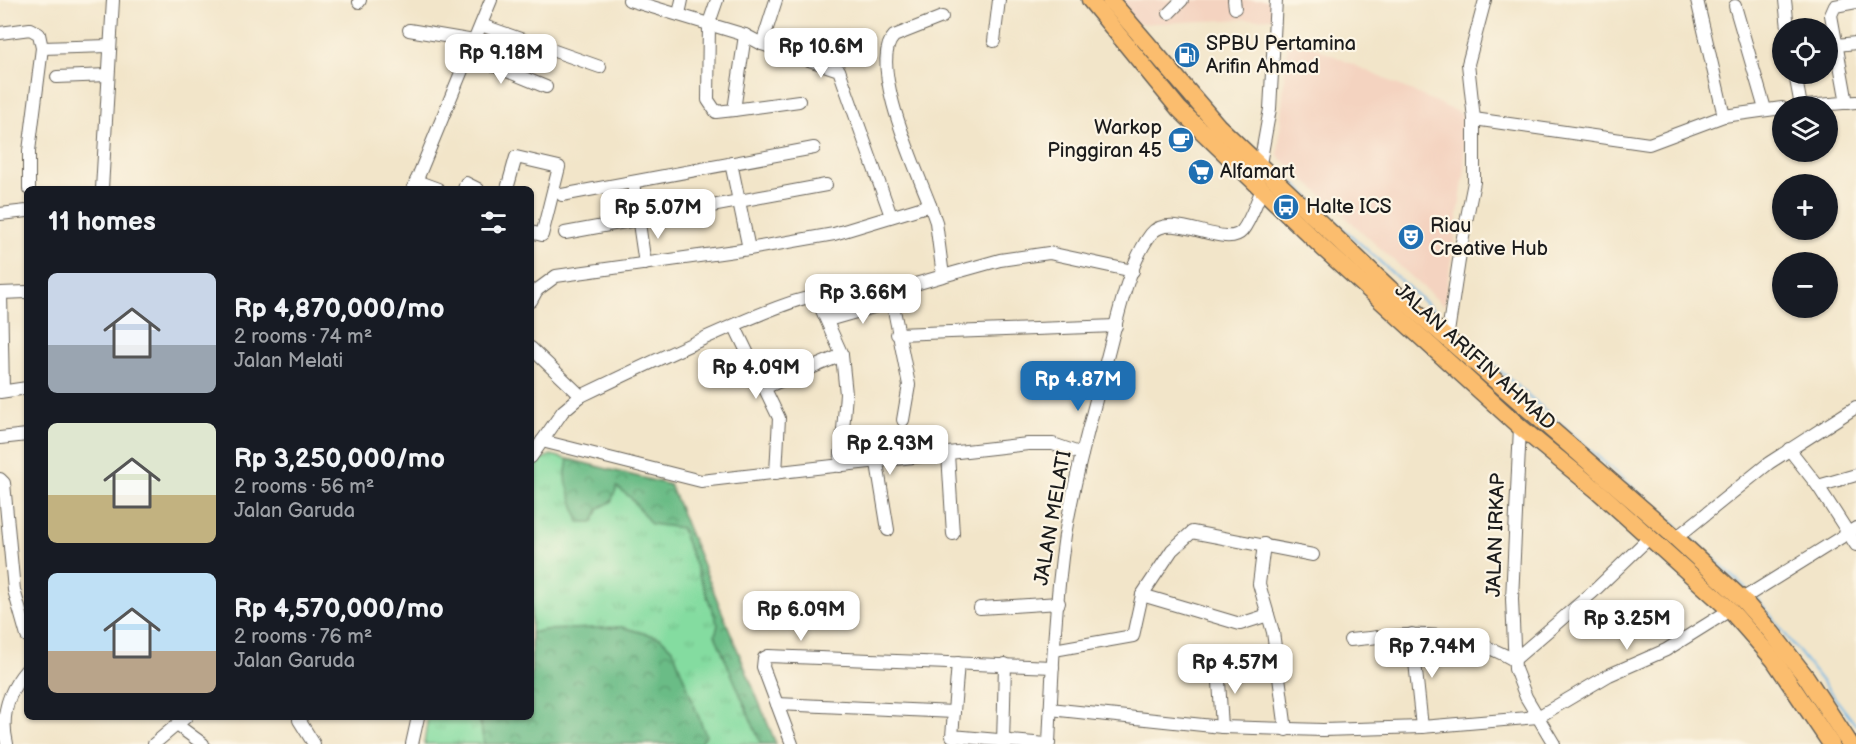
<!DOCTYPE html>
<html lang="en">
<head>
<meta charset="utf-8">
<style>
	body { margin:0; font-family:"Balsamiq Sans",sans-serif; background:#242831; color:#f1f3f6; height:100vh; display:flex; flex-direction:column; font-size:22px; white-space:nowrap }
	* { box-sizing:border-box; margin:0 }
	p { font-size:20px; color:#9ea1a6 }
	.icon { flex:none; width:33px; height:33px; fill:none; stroke:currentColor; stroke-width:2; stroke-linecap:round; stroke-linejoin:round }
	.map { position:relative; flex:1; overflow:hidden }
	.panel { position:absolute; left:24px; top:186px; width:510px; height:534px; display:flex; flex-direction:column; background:#171b24; border-radius:9px; box-shadow:0 2px 4px #0004 }
	.panel>* { flex:none }
	.buttons { position:absolute; left:1772px; top:18px; display:grid; gap:12px }
	.buttons a { display:grid; place-items:center; width:66px; height:66px; border-radius:50%; background:#171b24; box-shadow:0 2px 4px #0004; font-size:30px }
	.price { position:absolute; translate:-50% -51px; padding:0 14px; border-radius:12px; background:#fff; color:#222; font-size:20px; line-height:39px; filter:drop-shadow(0 2px 3px #0008) }
	.price::after { content:''; position:absolute; left:50%; top:36px; width:18px; height:14px; margin-left:-9px; background:inherit; clip-path:polygon(0 0,100% 0,50% 100%) }
	.price.active { background:#1f6fb2; color:#fff }
	ul { padding:0; list-style:none }
	li { display:flex; align-items:center; gap:18px; height:150px; padding:0 24px }
	li span { display:grid; place-items:center; flex:none; width:168px; height:120px; border-radius:9px; color:#555 }
	li>.icon { margin-inline-start:auto }
	span .icon { width:72px; height:72px; fill:#fffc; stroke-width:1 }
	li b { font-size:26px }
	h2 { display:flex; justify-content:space-between; align-items:center; height:72px; padding:0 24px; font-size:26px }
	.map>svg:first-child { display:block }
</style>
</head>
<body>
<div class="map">
<svg width="1856" height="744" viewBox="0 0 1856 744">
	<defs>
		<pattern id="grass-tufts" width="24" height="20" patternUnits="userSpaceOnUse" patternTransform="scale(1.5)"><rect width="24" height="20" fill="#84dca0"/><path d="M3 7l-1-3M5 7V3M7 7l1-3M15 17l-1-3M17 17v-4M19 17l1-3" fill="none" stroke="#71bc89"/></pattern>
		<pattern id="forest-crowns" width="20" height="18" patternUnits="userSpaceOnUse" patternTransform="scale(1.5)"><rect width="20" height="18" fill="#6bbc86"/><path d="M2 6a3 3 0 1 1 6 0M12 15a3 3 0 1 1 6 0" fill="none" stroke="#57986d"/></pattern>
	</defs>
	<rect width="100%" height="100%" fill="#fcf5e5"/>
	<filter id="ink" filterUnits="userSpaceOnUse"><feTurbulence type="fractalNoise" baseFrequency=".0167" numOctaves="2"/><feDisplacementMap in="SourceGraphic" scale="12" xChannelSelector="R" yChannelSelector="G"/><feConvolveMatrix kernelMatrix="1 2 1 2 8 2 1 2 1" color-interpolation-filters="sRGB"/></filter>
	<filter id="wash" filterUnits="userSpaceOnUse"><feTurbulence type="fractalNoise" baseFrequency=".008" numOctaves="4" result="noise"/><feDisplacementMap in="SourceGraphic" scale="24" xChannelSelector="R" yChannelSelector="G"/><feGaussianBlur stdDeviation="1.35" result="paint"/><feColorMatrix in="noise" values="0 0 0 0 0 0 0 0 0 0 0 0 0 0 0 0 0 1.4 0 .05"/><feComposite in="paint" operator="in"/></filter>
	<g filter="url(#wash)">
		<rect width="100%" height="100%" fill="#f2e5c9"/>
		<!-- built -->
		<g fill="#f4d3c0">
			<path d="M1119,0h153v18l-136,6z"/>
			<path d="M1288,35l174,79 3,55 -21,137 -166,-150z"/>
		</g>
		<!-- grass -->
		<path fill="url(#grass-tufts)" stroke="#507c5e" stroke-width="1.5" d="M551,455l119,30 106,259h-352l4,-27h103v-245l10,-13z"/>
		<!-- forest -->
		<g fill="url(#forest-crowns)" stroke="#446c51" stroke-width="1.5">
			<path d="M568,459l102,26 106,259h-15l-46,-109 3,-10 -37,-97 -30,-4 -20,-26 -14,-11 -6,15 -12,6 -6,14h-14l-14,-44z"/>
			<path d="M622,627l39,11 12,12 33,86 -6,8h-216l-5,-27h52v-84l13,-3z"/>
		</g>
		<g fill="none" stroke-linecap="round" stroke-linejoin="round">
			<!-- stream -->
			<g stroke="#6eb5e5" stroke-width="2">
				<path d="M1277,168l166,151"/>
				<path d="M1482,355l196,172"/>
				<path d="M1689,536l57,52"/>
				<path d="M1757,598l99,127"/>
			</g>
		</g>
	</g>
	<g filter="url(#ink)">
		<g fill="none" stroke-linecap="round" stroke-linejoin="round">
			<defs>
				<g id="minor">
					<path d="M629,0l116,35 17,9 77,26 52,146"/>
					<path d="M717,0l-8,23 -1,77 8,12 18,-2 11,-75"/>
					<path d="M1234,0l1,8"/>
					<path d="M1697,0l27,116"/>
					<path d="M1785,0l3,28"/>
					<path d="M359,2l1,-2"/>
					<path d="M1735,6l30,103"/>
					<path d="M1169,13l13,-13"/>
					<path d="M679,14l3,-14"/>
					<path d="M481,25l119,42"/>
					<path d="M409,30l65,11"/>
					<path d="M0,33l30,-4 9,5 3,14 -13,103v38"/>
					<path d="M994,41l5,-41"/>
					<path d="M762,44l14,-44"/>
					<path d="M1837,45l19,-2"/>
					<path d="M42,48l67,-2"/>
					<path d="M468,55l78,32"/>
					<path d="M1795,74l6,32"/>
					<path d="M57,77l51,-2"/>
					<path d="M1847,103l-16,-88 4,-9 21,-4"/>
					<path d="M1805,106l51,-4"/>
					<path d="M734,110l65,-9"/>
					<path d="M1474,119l175,25 75,-28 58,-8"/>
					<path d="M731,163l18,86"/>
					<path d="M1260,164l10,-55 6,-109"/>
					<path d="M416,181l22,8"/>
					<path d="M633,182l12,82"/>
					<path d="M102,189l11,-189"/>
					<path d="M413,189l78,-189"/>
					<path d="M464,189l2,-6 12,6"/>
					<path d="M507,189l9,-32 43,10 -17,68 -11,-3"/>
					<path d="M562,195l252,-47"/>
					<path d="M930,205c-12,-32 -63,-142 -36,-169l48,-19"/>
					<path d="M0,214l27,-3"/>
					<path d="M565,233l261,-48"/>
					<path d="M0,293l27,-1"/>
					<path d="M1,293l2,98"/>
					<path d="M531,301l6,-11 19,-14 193,-27 85,-15 96,-29 6,17 7,54 57,-16 49,-7 84,18"/>
					<path d="M828,320l63,-18"/>
					<path d="M735,327l44,91 -3,55"/>
					<path d="M897,334l219,-8"/>
					<path d="M1447,339l14,-92 13,-65v-63l-6,-55 17,-64"/>
					<path d="M531,348l50,48c31,-15 215,-104 235,-99l26,58 4,39 -6,72"/>
					<path d="M766,387l76,-32"/>
					<path d="M0,392l27,-4"/>
					<path d="M903,420l6,-35 -18,-90 7,-6 45,-13"/>
					<path d="M1520,427l-8,172 3,70 11,28 28,47"/>
					<path d="M0,438l27,-3"/>
					<path d="M542,441l159,40 327,-37h25l29,10"/>
					<path d="M1789,449l29,37 38,59"/>
					<path d="M948,454l5,80"/>
					<path d="M531,457l32,-46 18,-15"/>
					<path d="M877,463l11,67"/>
					<path d="M0,479l4,4 10,107 13,46"/>
					<path d="M1818,486l38,-11"/>
					<path d="M1676,538l93,-75 87,-56"/>
					<path d="M1264,544l-5,40 14,48 13,98"/>
					<path d="M1142,595l98,29 28,-9"/>
					<path d="M1742,599l114,-71"/>
					<path d="M980,608l79,-5"/>
					<path d="M1412,634l10,93"/>
					<path d="M1350,640c62,-7 107,-12 164,20l79,-68 57,-55"/>
					<path d="M1054,650l79,-14 9,-41 30,-45 20,-18 121,23"/>
					<path d="M958,663l-6,73 94,8"/>
					<path d="M1218,666l4,61"/>
					<path d="M777,704l177,8"/>
					<path d="M1050,709l172,18 101,3 99,-3 116,-10 71,-42 57,-25 64,-40"/>
					<path d="M299,720l15,24"/>
					<path d="M177,725l26,19"/>
					<path d="M7,744c-7,-29 1,-53 20,-75"/>
					<path d="M154,744l32,-27"/>
					<path d="M412,744l6,-27"/>
					<path d="M792,744l-29,-77 1,-9 4,-2 285,11"/>
					<path d="M1003,744l2,-80"/>
					<path d="M1049,744c3,-69 6,-140 16,-209 10,-60 27,-119 42,-177 10,-37 21,-94 44,-124 19,-25 75,16 91,-3 9,-11 14,-29 20,-41"/>
				</g>
				<g id="major">
					<path d="M1090,0l89,109 144,139 197,179 78,64 132,119 44,50 57,84"/>
					<path d="M1110,0l108,126 171,162 287,250 66,61 30,34 34,44 44,67"/>
				</g>
			</defs>
			<!-- minor casing -->
			<use href="#minor" stroke="#676259" stroke-width="14"/>
			<!-- major casing -->
			<use href="#major" stroke="#676259" stroke-width="19"/>
			<!-- minor -->
			<use href="#minor" stroke="#fff" stroke-width="12"/>
			<!-- major -->
			<use href="#major" stroke="#fbbd6e" stroke-width="16"/>
		</g>
	</g>
	<!-- icons -->
	<defs>
		<symbol id="fuel-disc" viewBox="-11 -11 22 22"><circle r="9.5" fill="#1f6fb2" stroke="#fcf5e5"/><path d="M-5.5-6h7V0h2V4h1.3V-2.5L3-4.5l.8-.8L6-3V5H2.5V1h-1V6h-7ZM-4.2-4.7v3.2H.2V-4.7Z" fill="#fff"/></symbol>
		<symbol id="cafe-disc" viewBox="-11 -11 22 22"><circle r="9.5" fill="#1f6fb2" stroke="#fcf5e5"/><path d="M-5.5-4.5H6V0H3Q3 3.5 0 3.5H-2.5Q-5.5 3.5-5.5 0ZM3-3.2v2h1.7v-2ZM-6 4.5H4V6H-6Z" fill="#fff"/></symbol>
		<symbol id="supermarket-disc" viewBox="-11 -11 22 22"><circle r="9.5" fill="#1f6fb2" stroke="#fcf5e5"/><path d="M-6-5.5h2.5l.6 2H6L4.5 2H-2.5L-4.4-4H-6ZM-1.5 3.2a1.3 1.3 0 1 0 .1 0ZM3 3.2a1.3 1.3 0 1 0 .1 0Z" fill="#fff"/></symbol>
		<symbol id="bus-disc" viewBox="-11 -11 22 22"><circle r="9.5" fill="#1f6fb2" stroke="#fcf5e5"/><path d="M-5-6H5V4H4V6H2V4H-2V6H-4V4H-5ZM-3.5-4V0h7V-4ZM-3.5 1.2v1.5H-2V1.2ZM2 1.2v1.5H3.5V1.2Z" fill="#fff"/></symbol>
		<symbol id="theatre-disc" viewBox="-11 -11 22 22"><circle r="9.5" fill="#1f6fb2" stroke="#fcf5e5"/><path d="M-5-5.5Q0-4 5-5.5V0Q5 5 0 6Q-5 5-5 0ZM-3.3-2.5H-1v1.5H-3.3ZM1-2.5H3.3v1.5H1ZM-2.8 1Q0 5.5 2.8 1Z" fill="#fff"/></symbol>
	</defs>
	<g fill-rule="evenodd">
		<use href="#fuel-disc" x="1172" y="40" width="30" height="30"/>
		<use href="#cafe-disc" x="1166" y="125" width="30" height="30"/>
		<use href="#supermarket-disc" x="1186" y="157" width="30" height="30"/>
		<use href="#bus-disc" x="1271" y="192" width="30" height="30"/>
		<use href="#theatre-disc" x="1396" y="222" width="30" height="30"/>
	</g>
	<g text-anchor="middle" dominant-baseline="central" stroke-width="4.5" stroke-linejoin="round" paint-order="stroke">
		<!-- poi labels -->
		<g font-size="20" fill="#1c1c1c" stroke="#fcf5e5" text-anchor="start">
			<text x="1206" y="44">SPBU Pertamina<tspan x="1206" dy="23">Arifin Ahmad</tspan></text>
			<text x="1162" y="128" text-anchor="end">Warkop<tspan x="1162" dy="23">Pinggiran 45</tspan></text>
			<text x="1220" y="172">Alfamart</text>
			<text x="1306" y="207">Halte ICS</text>
			<text x="1430" y="226">Riau<tspan x="1430" dy="23">Creative Hub</tspan></text>
		</g>
		<!-- street labels -->
		<g font-size="20" fill="#1c1c1c" stroke="#fcf5e5">
			<text transform="translate(1475 357) rotate(42)">JALAN ARIFIN AHMAD</text>
			<text transform="translate(1053 518) rotate(-80)">JALAN MELATI</text>
			<text transform="translate(1496 535) rotate(-88)">JALAN IRKAP</text>
		</g>
	</g>
</svg>
<div class="buttons">
<a><svg class="icon" aria-label="locate" viewBox="0 0 24 24"><circle cx="12" cy="12" r="6"/><path d="M12 2v4M12 18v4M2 12h4M18 12h4"/></svg></a>
<a><svg class="icon" aria-label="layers" viewBox="0 0 24 24"><path d="M12 4l9 5-9 5-9-5zM3 14l9 5 9-5"/></svg></a>
<a>+</a>
<a>−</a>
</div>
<b class="price" style="left:821px;top:79px">Rp 10.6M</b>
<b class="price" style="left:501px;top:85px">Rp 9.18M</b>
<b class="price" style="left:658px;top:240px">Rp 5.07M</b>
<b class="price" style="left:863px;top:325px">Rp 3.66M</b>
<b class="price" style="left:756px;top:400px">Rp 4.09M</b>
<b class="price active" style="left:1078px;top:412px">Rp 4.87M</b>
<b class="price" style="left:890px;top:476px">Rp 2.93M</b>
<b class="price" style="left:801px;top:642px">Rp 6.09M</b>
<b class="price" style="left:1627px;top:651px">Rp 3.25M</b>
<b class="price" style="left:1432px;top:679px">Rp 7.94M</b>
<b class="price" style="left:1235px;top:695px">Rp 4.57M</b>
<section class="panel">
<h2>11 homes<svg class="icon" aria-label="filters" viewBox="0 0 24 24"><path d="M4 7h16M4 17h16"/><circle cx="9" cy="7" r="2"/><circle cx="15" cy="17" r="2"/></svg></h2>
<ul>
<li><span style="background:linear-gradient(#c9d6e8 60%,#9aa5b1 0)"><svg class="icon" aria-label="home" viewBox="0 0 24 24"><path d="M3 11l9-7 9 7M6 9v11h12V9"/></svg></span><div><b>Rp 4,870,000/mo</b><p>2 rooms · 74 m²</p><p>Jalan Melati</p></div></li>
<li><span style="background:linear-gradient(#dfe7d0 60%,#c2b280 0)"><svg class="icon" aria-label="home" viewBox="0 0 24 24"><path d="M3 11l9-7 9 7M6 9v11h12V9"/></svg></span><div><b>Rp 3,250,000/mo</b><p>2 rooms · 56 m²</p><p>Jalan Garuda</p></div></li>
<li><span style="background:linear-gradient(#bfe0f5 65%,#b9a48a 0)"><svg class="icon" aria-label="home" viewBox="0 0 24 24"><path d="M3 11l9-7 9 7M6 9v11h12V9"/></svg></span><div><b>Rp 4,570,000/mo</b><p>2 rooms · 76 m²</p><p>Jalan Garuda</p></div></li>
</ul>
</section>
</div>
</body>
</html>
